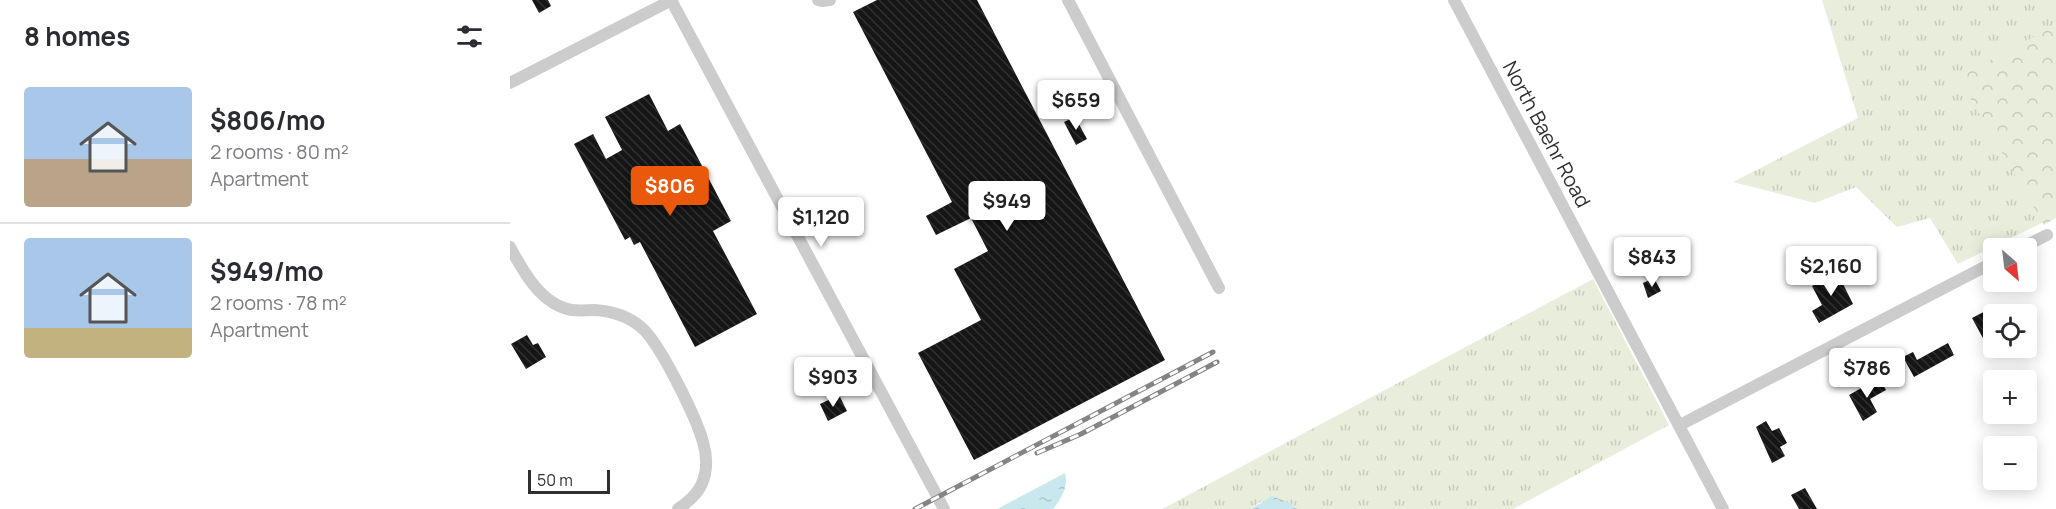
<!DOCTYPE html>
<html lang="en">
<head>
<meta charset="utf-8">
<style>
	body { margin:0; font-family:Manrope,sans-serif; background:#f2f2f3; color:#2b2b33; height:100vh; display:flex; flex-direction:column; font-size:22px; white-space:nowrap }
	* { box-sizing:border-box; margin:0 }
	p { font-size:20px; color:#7c7c81 }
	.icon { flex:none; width:33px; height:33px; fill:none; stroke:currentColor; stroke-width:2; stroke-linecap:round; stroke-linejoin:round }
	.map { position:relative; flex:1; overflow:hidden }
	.panel { display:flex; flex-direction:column; background:#fff; width:510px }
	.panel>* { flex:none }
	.needle { width:39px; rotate:152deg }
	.controls { position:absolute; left:1473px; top:238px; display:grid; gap:12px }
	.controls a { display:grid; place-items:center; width:54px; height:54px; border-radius:6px; background:#fff; box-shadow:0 3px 15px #0003; font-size:30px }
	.scale { position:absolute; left:18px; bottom:15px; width:82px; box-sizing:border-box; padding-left:6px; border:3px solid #2f2f2f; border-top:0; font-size:16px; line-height:21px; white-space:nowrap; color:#2f2f2f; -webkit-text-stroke:4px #fff; paint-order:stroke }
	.price { position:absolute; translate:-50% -51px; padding:0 14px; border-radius:6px; background:#fff; color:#222; font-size:20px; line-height:39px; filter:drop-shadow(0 2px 3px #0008) }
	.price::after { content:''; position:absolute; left:50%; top:36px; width:18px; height:14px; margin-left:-9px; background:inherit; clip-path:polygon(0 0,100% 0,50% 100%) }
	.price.active { background:#ea580c; color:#fff }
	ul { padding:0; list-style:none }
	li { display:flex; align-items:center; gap:18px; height:150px; padding:0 24px }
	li+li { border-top:2px solid #e1e1e2 }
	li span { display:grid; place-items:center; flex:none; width:168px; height:120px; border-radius:6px; color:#555 }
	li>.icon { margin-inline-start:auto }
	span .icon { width:72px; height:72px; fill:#fffc; stroke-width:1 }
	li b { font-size:26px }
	h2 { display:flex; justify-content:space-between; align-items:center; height:72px; padding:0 24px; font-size:26px }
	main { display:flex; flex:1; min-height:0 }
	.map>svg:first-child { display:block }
</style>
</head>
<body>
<main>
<section class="panel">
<h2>8 homes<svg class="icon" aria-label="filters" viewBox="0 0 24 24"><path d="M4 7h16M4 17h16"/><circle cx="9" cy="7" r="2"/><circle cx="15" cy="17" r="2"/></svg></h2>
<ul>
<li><span style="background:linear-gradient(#a9c7e8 60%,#b9a48a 0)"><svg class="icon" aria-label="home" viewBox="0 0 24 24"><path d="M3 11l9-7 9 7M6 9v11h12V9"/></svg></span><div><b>$806/mo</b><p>2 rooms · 80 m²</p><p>Apartment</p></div></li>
<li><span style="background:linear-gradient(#a9c7e8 75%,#c2b280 0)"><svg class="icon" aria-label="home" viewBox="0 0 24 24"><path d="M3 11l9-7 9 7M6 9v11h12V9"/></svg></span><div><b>$949/mo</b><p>2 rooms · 78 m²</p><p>Apartment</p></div></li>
</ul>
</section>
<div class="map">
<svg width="1546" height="509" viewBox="0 0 1546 509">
	<defs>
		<pattern id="grass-tufts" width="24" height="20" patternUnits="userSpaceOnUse" patternTransform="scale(1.5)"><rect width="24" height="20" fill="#e9eddc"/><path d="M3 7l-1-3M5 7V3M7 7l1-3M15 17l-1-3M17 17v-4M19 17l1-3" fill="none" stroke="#c8ccbd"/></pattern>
		<pattern id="park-crowns" width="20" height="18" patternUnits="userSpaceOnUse" patternTransform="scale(1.5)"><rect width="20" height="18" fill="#e9eddc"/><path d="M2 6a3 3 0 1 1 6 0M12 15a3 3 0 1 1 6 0" fill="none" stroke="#c8ccbd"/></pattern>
		<pattern id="water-ripples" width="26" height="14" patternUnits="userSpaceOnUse" patternTransform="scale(1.5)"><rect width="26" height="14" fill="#c8e8ed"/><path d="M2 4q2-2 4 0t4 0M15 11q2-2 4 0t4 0" fill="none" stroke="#acc7cc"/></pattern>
		<pattern id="building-back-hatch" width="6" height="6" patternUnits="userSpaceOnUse" patternTransform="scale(1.5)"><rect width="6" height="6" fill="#161616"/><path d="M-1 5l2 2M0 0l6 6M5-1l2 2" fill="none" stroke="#303030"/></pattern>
	</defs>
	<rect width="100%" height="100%" fill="#fff"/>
	<!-- grass -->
	<g fill="url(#grass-tufts)">
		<path d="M1312,0h234v216l-98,48 -28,-46 -33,9 -41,-40 -41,16 -82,-21 125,-64z"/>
		<path d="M1083,279l76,146 -156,84h-216l-5,-5 -32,-2 -9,7h-89z"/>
	</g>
	<!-- park -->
	<path fill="url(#park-crowns)" d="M1546,25v193l-12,7 -86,-148z"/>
	<!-- water -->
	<g fill="url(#water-ripples)">
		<path d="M555,473c4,13 -4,26 -12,36h-56z"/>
		<path d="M762,496l20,8 5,5h-46z"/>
	</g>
	<!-- building -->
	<g fill="url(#building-back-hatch)">
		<path d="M22,0h16l3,6 -12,7z"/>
		<path d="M367,0h100l188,360 -191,100 -56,-107 63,-33 -27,-51 34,-18 -17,-33 -35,17 -10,-19 26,-14 -99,-190z"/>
		<path d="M139,94l19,37 12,-7 51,97 -18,10 44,83 -62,33 -55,-105 -6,3 -4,-8 -5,3 -51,-96 19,-10 13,25 16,-9 -17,-33z"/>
		<path d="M565,117l12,22 -11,6 -12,-23z"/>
		<path d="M1327,272l16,32 -34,19 -7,-12 10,-6 -10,-19z"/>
		<path d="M1144,278l7,13 -13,7 -5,-15z"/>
		<path d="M1489,304l6,11h-11v20l-10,5 -12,-22z"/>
		<path d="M17,335l6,10 5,-2 8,14 -20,12 -15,-25z"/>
		<path d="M1438,343l6,12 -40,22 -11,-20 10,-5 4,8z"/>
		<path d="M1369,378l7,12 -16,9 7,13 -14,9 -14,-26z"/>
		<path d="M329,395l8,16 -19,10 -8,-17z"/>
		<path d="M1256,421l6,10 7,-3 8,15 -7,4 5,9 -13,7 -16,-36z"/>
		<path d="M1295,488l12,21h-18l-8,-14z"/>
	</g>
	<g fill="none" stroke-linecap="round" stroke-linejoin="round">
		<!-- minor -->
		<g stroke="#ccc" stroke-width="12">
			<path d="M161,0l273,509"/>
			<path d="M308,0l4,1 8,-1"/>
			<path d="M558,0l151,288"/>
			<path d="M944,0l269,509"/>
			<path d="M0,83l162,-83"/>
			<path d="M0,247c13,24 31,58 62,63 7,1 15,0 22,0 17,1 34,6 47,17 19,16 55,90 62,115 3,10 4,22 2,32 -3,16 -14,26 -27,35"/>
			<path d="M1509,249l28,-14"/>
			<path d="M1170,425l314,-163"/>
		</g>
		<defs>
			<g id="rail">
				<path d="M527,453l44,-19 136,-72"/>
				<path d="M405,509l298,-157"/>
			</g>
		</defs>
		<!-- rail casing -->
		<use href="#rail" stroke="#848484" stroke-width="5"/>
		<!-- rail -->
		<use href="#rail" stroke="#fff" stroke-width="3" stroke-dasharray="9" stroke-linecap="butt"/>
	</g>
	<g text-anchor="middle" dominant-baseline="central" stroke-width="6" stroke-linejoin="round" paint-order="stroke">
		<!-- street labels -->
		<g font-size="20" fill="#2f2f2f" stroke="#fff">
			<text transform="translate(1037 134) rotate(62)">North Baehr Road</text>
		</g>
	</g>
</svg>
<div class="controls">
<a><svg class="needle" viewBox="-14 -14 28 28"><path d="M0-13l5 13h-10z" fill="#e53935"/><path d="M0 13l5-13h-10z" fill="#7c7c81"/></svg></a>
<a><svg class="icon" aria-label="locate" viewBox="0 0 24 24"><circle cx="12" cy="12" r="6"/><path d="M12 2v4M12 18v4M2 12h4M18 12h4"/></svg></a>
<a>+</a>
<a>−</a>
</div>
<div class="scale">50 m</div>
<b class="price" style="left:566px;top:131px">$659</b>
<b class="price active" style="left:160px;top:217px">$806</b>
<b class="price" style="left:497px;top:232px">$949</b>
<b class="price" style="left:311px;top:248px">$1,120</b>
<b class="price" style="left:1142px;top:288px">$843</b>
<b class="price" style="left:1321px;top:297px">$2,160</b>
<b class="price" style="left:1357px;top:399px">$786</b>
<b class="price" style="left:323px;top:408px">$903</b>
</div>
</main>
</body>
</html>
